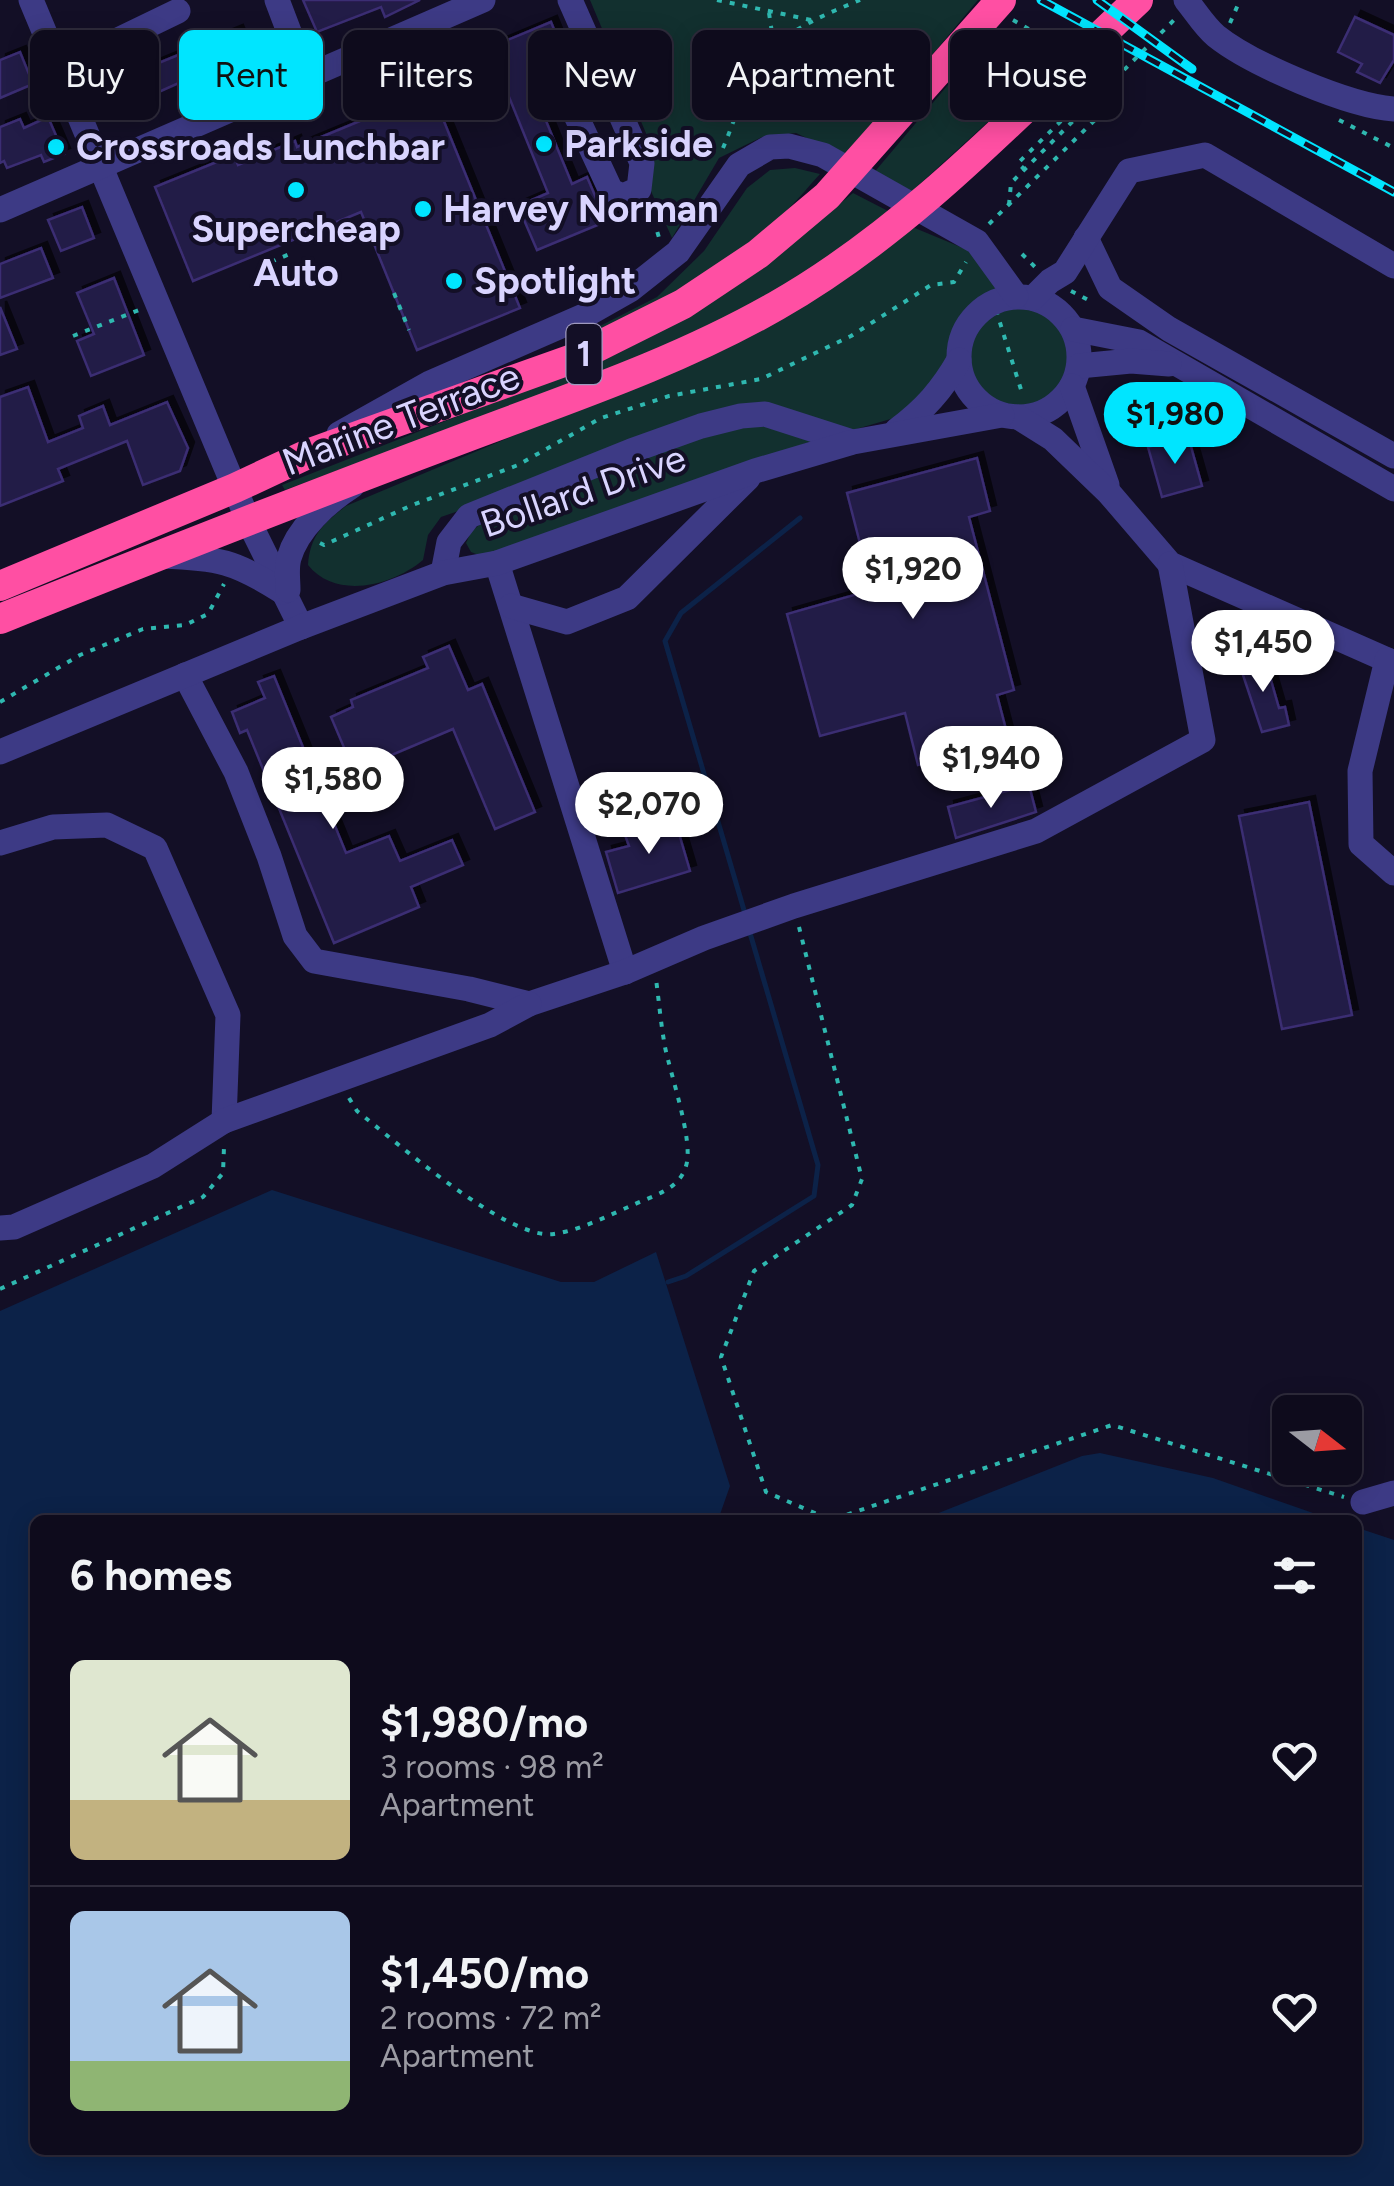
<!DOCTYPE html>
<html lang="en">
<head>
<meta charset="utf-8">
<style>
	body { margin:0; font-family:Figtree,sans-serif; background:#1c1929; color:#f1f3f6; height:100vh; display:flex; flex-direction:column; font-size:38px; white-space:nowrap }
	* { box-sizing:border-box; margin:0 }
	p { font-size:32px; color:#9b9ba3 }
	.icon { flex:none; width:55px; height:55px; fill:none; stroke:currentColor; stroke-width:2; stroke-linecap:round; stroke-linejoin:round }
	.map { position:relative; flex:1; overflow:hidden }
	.details { position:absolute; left:30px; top:1515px; width:1332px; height:640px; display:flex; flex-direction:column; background:#0e0b1c; border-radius:15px; box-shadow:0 5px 25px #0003,0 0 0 2px #2e2b3b }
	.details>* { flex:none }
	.hud { position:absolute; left:30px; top:30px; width:1335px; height:90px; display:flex; gap:20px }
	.needle { width:65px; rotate:107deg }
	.controls { position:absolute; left:1272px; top:1395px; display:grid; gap:20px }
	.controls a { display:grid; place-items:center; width:90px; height:90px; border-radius:15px; background:#0e0b1c; box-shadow:0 5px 25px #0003,0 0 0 2px #2e2b3b; font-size:50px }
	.price { position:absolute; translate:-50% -85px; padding:0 22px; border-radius:35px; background:#fff; color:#222; font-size:32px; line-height:65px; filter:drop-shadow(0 2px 5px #0008) }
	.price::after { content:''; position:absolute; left:50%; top:60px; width:30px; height:22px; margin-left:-15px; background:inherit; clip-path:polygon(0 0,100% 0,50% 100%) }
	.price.selected { background:#00e5ff; color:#111 }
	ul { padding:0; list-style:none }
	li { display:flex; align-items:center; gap:30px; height:250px; padding:0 40px }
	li+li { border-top:2px solid #2e2b3b }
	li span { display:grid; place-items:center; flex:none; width:280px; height:200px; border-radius:15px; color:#555 }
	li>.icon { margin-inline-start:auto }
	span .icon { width:120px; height:120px; fill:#fffc; stroke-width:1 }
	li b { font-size:42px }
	h2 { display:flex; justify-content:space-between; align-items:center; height:120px; padding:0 40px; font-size:42px }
	.tag { padding:0 35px; border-radius:15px; background:#0e0b1c; box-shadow:0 5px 25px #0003,0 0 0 2px #2e2b3b; font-size:35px; line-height:90px }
	.tag.selected { background:#00e5ff; color:#111 }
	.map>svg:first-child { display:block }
</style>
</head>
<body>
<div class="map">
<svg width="1394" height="2186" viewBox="0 0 1394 2186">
	<defs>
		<filter id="shadow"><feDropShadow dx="6" dy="-6" stdDeviation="0" flood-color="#0009"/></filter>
	</defs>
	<rect width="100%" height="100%" fill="#130f26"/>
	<!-- green -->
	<g fill="#12302f">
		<path d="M590,0h388l-131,157 -51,-24 -34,4 -43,21 -47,80 -26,-58 7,-30z"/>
		<path d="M995,29l63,29 -148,135 -38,-18z"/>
		<path d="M795,168l25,6c-12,13 -24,28 -37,40 -31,29 -146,116 -185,113l59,-30 47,-46 43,-63 23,-18z"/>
		<path d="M853,193l35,18 -79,60 -107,60 -79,33 -338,126 -3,-5 335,-131 75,-40 79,-55z"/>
		<path d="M910,226l65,27 40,34 -38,16 -23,26 -7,36 -17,28 -36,25 -41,12 -88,-24 -324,111 -13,18 -5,25c-31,26 -87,40 -115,5 2,-30 16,-42 38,-59l303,-127z"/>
		<circle cx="1019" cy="357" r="50"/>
		<path d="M740,421l78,18 -337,117 -10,-4 -5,-9 5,-11 29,-25z"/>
	</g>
	<!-- water -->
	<g fill="#0c2248">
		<path d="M272,1190l289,92h33l62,-30 74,234 -12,34h-683v630h1323v-622l36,12v646h-1394v-875z"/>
		<path d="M1100,1453l113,25 120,42h-412l161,-64z"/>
	</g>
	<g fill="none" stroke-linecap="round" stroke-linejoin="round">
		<!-- stream -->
		<g stroke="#0c2248" stroke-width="5">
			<path d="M746,917l-81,-276 16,-28 119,-95"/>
			<path d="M668,1282l18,-6 128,-80 4,-31 -68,-232"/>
		</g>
	</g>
	<!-- building -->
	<g fill="#241b47" stroke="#3b2d73" stroke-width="2.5" filter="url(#shadow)">
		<path d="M303,0h117l-35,17 -4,-10 -64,25z"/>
		<path d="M1355,17l39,18v25l-14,23 -23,-11 5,-8 -24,-12z"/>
		<path d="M551,22l18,44 -39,16 42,102 15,-7 9,21 11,9 5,12 -75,31 -19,-44 30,-13 -41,-101 -32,13 -18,-44z"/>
		<path d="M237,31l9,22 -94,42 -1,-3 -25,10 -9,-22z"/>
		<path d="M20,52l13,32 -33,14v-38z"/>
		<path d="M421,65l99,243 -103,42 -56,-138 -168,69 -38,-94 79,-32 4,10 57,-24 2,6 92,-38 -11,-27z"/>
		<path d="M48,117l16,37 -20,8 -3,-7 -34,13 -3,-7 -4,2v-36l20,-8 4,9z"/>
		<path d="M82,207l12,31 -33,13 -13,-31z"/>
		<path d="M41,248l12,30 -53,20v-34z"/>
		<path d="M114,278l30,77 -53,21 -14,-35 17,-7 -17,-41z"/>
		<path d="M0,307l17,42 -17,6z"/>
		<path d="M28,387l20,55 35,-14 -4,-12 24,-10 7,19 57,-23 21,46 -8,23 -37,14 -16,-44 -69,28 5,12 -63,25v-109z"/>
		<path d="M1188,436l14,50 -40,11 -14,-50z"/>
		<path d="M977,458l13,53 -21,6 45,173 -17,5 12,46 -91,24 -13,-52 -85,23 -33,-122 85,-24 -25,-97z"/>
		<path d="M449,646l19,44 14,-6 53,128 -40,17 -42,-100 -99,42 -23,-54 22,-10 -2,-7 77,-32 -5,-11z"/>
		<path d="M1264,656l15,52 6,-1 4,18 -27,7 -23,-69z"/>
		<path d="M274,676l72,177 43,-17 11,25 52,-21 11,25 -52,22 8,20 -85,36 -87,-213 -7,3 -8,-21 33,-14 -7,-16z"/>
		<path d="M1029,785l7,27 -80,26 -8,-31z"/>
		<path d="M1309,802l43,213 -70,14 -43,-213z"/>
		<path d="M675,820l15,51 -72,22 -12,-41 23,-6 -4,-11z"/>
	</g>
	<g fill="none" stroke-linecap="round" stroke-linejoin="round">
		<!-- path -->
		<g stroke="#2fb8b0" stroke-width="4" stroke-dasharray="5 8" stroke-linecap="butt">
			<path d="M717,0l94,20"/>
			<path d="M769,13l5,33"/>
			<path d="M1013,20l44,25"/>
			<path d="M1230,23l10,-23"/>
			<path d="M1339,120l55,28"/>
			<path d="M723,148c14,-32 26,-81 54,-104 24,-20 54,-32 83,-44"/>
			<path d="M1025,170l-7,-7 87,-85"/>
			<path d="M1009,205l2,-22 165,-165"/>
			<path d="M650,207l10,34"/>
			<path d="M989,224l115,-113 5,-17 -4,-16"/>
			<path d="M1022,254l13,13"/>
			<path d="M259,267l33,-14"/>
			<path d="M1071,291l23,12"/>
			<path d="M394,293l15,37"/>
			<path d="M996,310l27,86"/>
			<path d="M73,336l66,-26"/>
			<path d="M320,543l4,2 86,-39 108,-41 83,-47 68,-22 92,-17 90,-43 80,-51 23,-3 12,-20"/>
			<path d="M0,702l80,-47 63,-26 42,-4 23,-11 16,-30"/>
			<path d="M799,927l63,252 -10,26 -98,66 -33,86 45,135 65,28 281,-95 232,72"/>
			<path d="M349,1098l8,13c38,30 151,130 197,123 27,-4 55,-19 79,-29 21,-10 46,-15 53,-39 8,-24 -15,-90 -21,-119 -4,-22 -6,-45 -9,-68"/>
			<path d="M0,1289l203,-92 20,-24 1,-26"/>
		</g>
		<!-- minor -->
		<g stroke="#3d3a85" stroke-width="25">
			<path d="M31,0l217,520 53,107"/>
			<path d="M277,0l30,79"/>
			<path d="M570,0l72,163 -3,26 -16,7 -12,-5 -38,-82 2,-17 28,-23"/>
			<path d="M1186,0c10,12 18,26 30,36 35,28 133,70 178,73"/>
			<path d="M60,68l118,-57"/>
			<path d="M0,210l483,-210"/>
			<path d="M1086,238l24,50 59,41 225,127"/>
			<circle cx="1019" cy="357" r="60"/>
			<path d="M1033,298l17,-17 15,-9 64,-101 76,-16 189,111"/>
			<path d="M1073,329l66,13 255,147"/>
			<path d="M1079,366l52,-5 38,3"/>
			<path d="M1072,386l35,99"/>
			<path d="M1018,417l35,22 56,54 61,71 224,99"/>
			<path d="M897,430c27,-20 45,-40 62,-70"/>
			<path d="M339,434l91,-51 156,-68 44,-25 48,-38 61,-87 31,-18 19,-1 34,9 154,87 39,54"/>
			<path d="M162,556c56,2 73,5 121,36"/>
			<path d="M497,563l128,409"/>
			<path d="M443,573l6,-31 20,-26 162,-65 70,-25 40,-10 24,-2 87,28"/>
			<path d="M288,590c0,-10 -2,-22 1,-32 8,-29 38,-56 63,-72"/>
			<path d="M511,606l56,16 60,-24 121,-120"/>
			<path d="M1387,660l-27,111 1,73 33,29"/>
			<path d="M185,675l51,97 33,84 26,80 19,25 155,28 60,15 96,-32 79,-34 90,-32 242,-75 167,-91 -33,-176"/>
			<path d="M0,752l301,-125 142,-54 54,-10 258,-92 98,-29 149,-27"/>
			<path d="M0,843l53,-16 54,-2 48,23 73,167 -4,106"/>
			<path d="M0,1228l14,-1 139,-61 71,-45 266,-96 39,-21"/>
			<path d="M1363,1502l31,-9"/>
		</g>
		<!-- highway -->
		<g stroke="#ff4fa3" stroke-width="30">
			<path d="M0,586l235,-98 75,-35 265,-95 108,-54 75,-50 69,-58 174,-196"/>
			<path d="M0,619c147,-59 294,-117 443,-173 112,-43 228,-80 333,-140 137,-78 248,-199 362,-306"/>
		</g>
		<defs>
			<g id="rail">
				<path d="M1041,0l353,192"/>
				<path d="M1097,0l95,69"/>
			</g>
		</defs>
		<!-- rail casing -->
		<use href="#rail" stroke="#00e5ff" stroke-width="9"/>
		<!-- rail -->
		<use href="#rail" stroke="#130f26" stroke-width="5" stroke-dasharray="15" stroke-linecap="butt"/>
	</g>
	<!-- markers -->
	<g fill="#00e5ff" stroke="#130f26" stroke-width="4">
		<circle cx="544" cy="144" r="10"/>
		<circle cx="56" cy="147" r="10"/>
		<circle cx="296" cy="190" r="10"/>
		<circle cx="423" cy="209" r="10"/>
		<circle cx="454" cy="281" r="10"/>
	</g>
	<g text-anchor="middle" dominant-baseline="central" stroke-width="8" stroke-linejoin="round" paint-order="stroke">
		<!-- shield labels -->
		<rect fill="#130f26" stroke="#9e99be" stroke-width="2.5" x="566.5" y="324" width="35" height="60" rx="8"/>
		<g font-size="35" font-weight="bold" fill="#d9d4ff">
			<text x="584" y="354">1</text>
		</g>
		<!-- poi labels -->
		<g font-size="38" font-weight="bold" fill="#d9d4ff" stroke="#130f26" text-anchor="start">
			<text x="564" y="144">Parkside</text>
			<text x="76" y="147">Crossroads Lunchbar</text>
			<text x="443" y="209">Harvey Norman</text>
			<text x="296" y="229" text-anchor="middle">Supercheap<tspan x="296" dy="44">Auto</tspan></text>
			<text x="474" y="281">Spotlight</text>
		</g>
		<!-- street labels -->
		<g font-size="38" fill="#d9d4ff" stroke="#130f26">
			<text transform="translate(401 419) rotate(-21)">Marine Terrace</text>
			<text transform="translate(583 491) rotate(-19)">Bollard Drive</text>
		</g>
	</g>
</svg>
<div class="controls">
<a><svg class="needle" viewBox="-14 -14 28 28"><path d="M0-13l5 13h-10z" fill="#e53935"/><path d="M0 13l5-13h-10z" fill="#9b9ba3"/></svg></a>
</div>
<b class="price selected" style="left:1175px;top:467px">$1,980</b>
<b class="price" style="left:913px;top:622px">$1,920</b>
<b class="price" style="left:1263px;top:695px">$1,450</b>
<b class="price" style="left:991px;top:811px">$1,940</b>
<b class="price" style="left:333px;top:832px">$1,580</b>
<b class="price" style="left:649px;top:857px">$2,070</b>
<div class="hud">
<a class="tag">Buy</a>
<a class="tag selected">Rent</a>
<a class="tag">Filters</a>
<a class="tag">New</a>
<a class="tag">Apartment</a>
<a class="tag">House</a>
</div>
<section class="details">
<h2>6 homes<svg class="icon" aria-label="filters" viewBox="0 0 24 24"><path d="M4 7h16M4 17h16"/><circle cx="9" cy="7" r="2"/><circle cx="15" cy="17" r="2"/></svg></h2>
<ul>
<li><span style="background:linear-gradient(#dfe7d0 70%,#c2b280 0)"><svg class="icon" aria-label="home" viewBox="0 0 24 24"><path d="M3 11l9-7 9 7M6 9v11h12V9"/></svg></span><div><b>$1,980/mo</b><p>3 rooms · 98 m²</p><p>Apartment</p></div><svg class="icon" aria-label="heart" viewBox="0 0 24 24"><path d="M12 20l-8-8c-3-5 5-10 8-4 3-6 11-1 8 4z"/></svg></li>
<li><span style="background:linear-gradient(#a9c7e8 75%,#8fb573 0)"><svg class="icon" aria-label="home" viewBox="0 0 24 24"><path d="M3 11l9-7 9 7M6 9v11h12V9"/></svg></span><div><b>$1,450/mo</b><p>2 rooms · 72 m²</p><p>Apartment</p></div><svg class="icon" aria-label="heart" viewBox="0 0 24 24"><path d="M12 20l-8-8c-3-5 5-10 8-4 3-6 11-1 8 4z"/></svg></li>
</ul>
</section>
</div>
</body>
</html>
